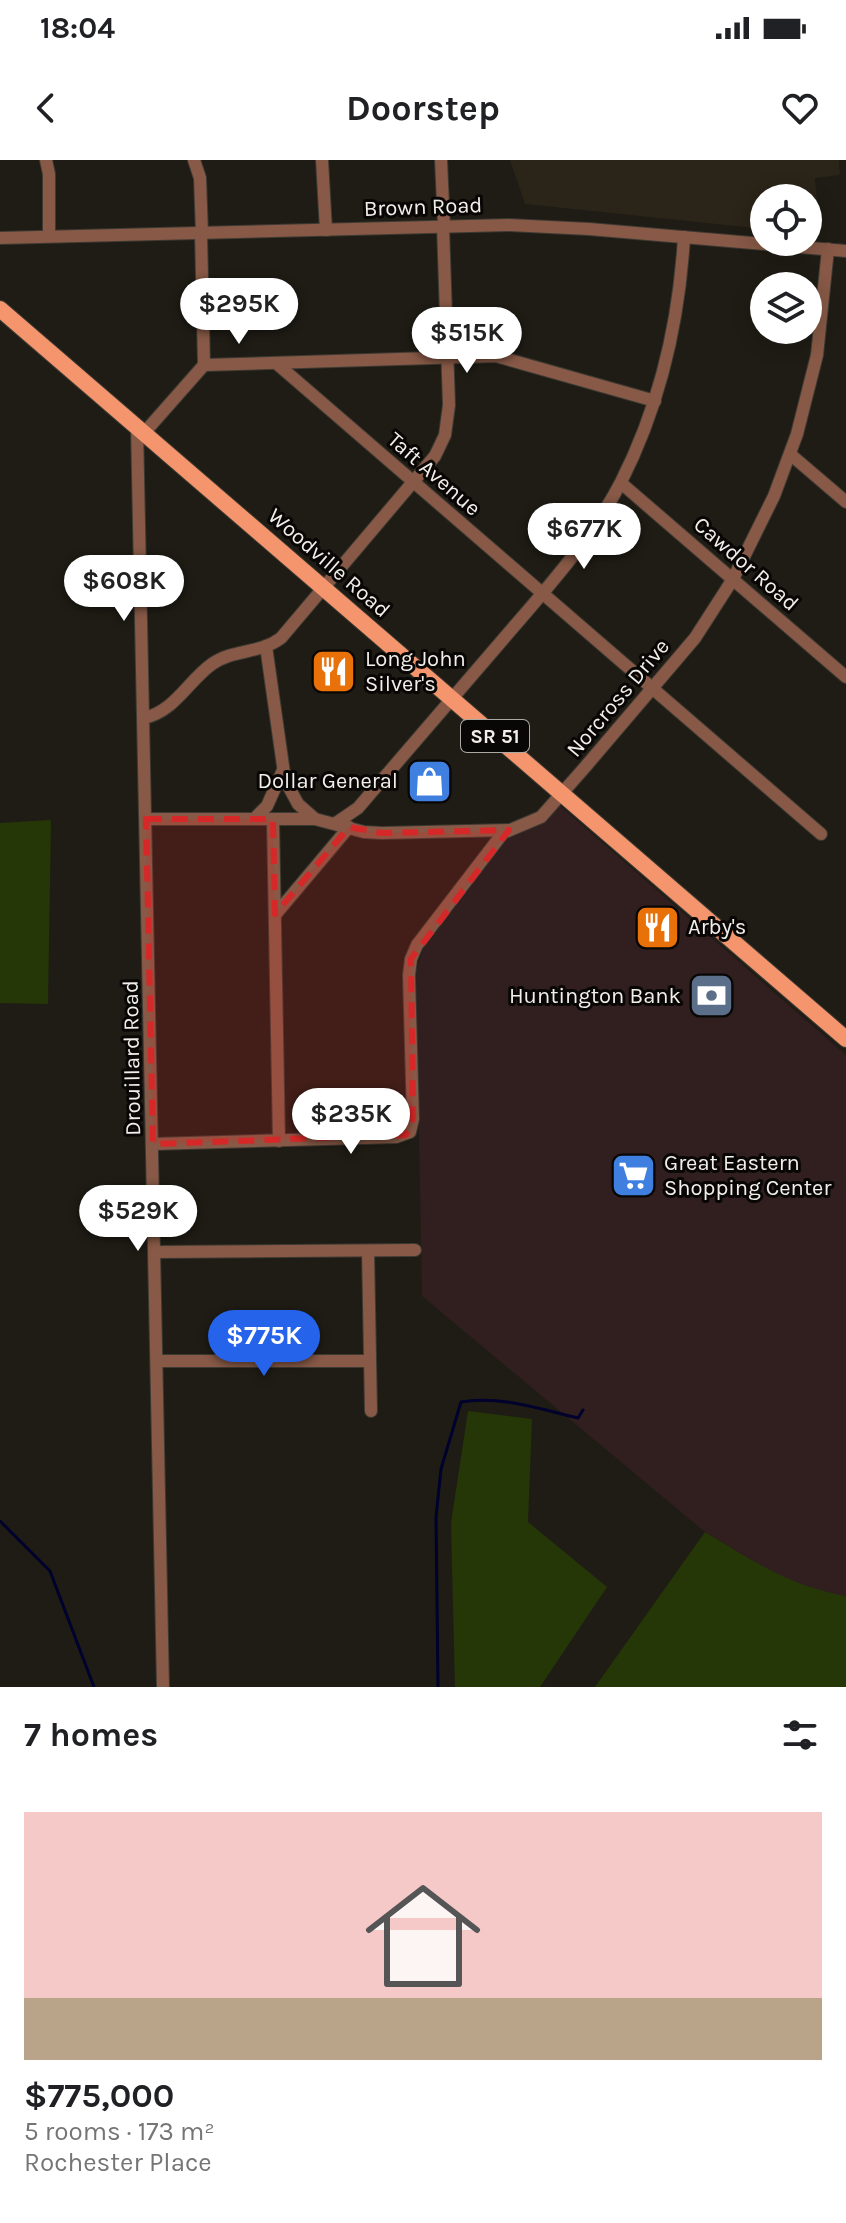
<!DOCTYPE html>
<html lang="en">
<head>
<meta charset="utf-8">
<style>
	body { margin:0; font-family:Karla,sans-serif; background:#f6f6f6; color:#202124; height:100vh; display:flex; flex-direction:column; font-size:30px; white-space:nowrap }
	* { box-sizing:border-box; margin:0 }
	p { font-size:26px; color:#757577 }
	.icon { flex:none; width:44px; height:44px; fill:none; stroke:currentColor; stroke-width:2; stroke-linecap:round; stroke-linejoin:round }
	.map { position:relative; height:1527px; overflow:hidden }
	.drawer { display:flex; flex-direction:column; background:#fff; flex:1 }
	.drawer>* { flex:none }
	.controls { position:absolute; left:750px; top:24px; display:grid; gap:16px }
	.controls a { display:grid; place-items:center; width:72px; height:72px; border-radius:50%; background:#fff; box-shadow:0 4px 20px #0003; font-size:40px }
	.price { position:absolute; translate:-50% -68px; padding:0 18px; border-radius:28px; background:#fff; color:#222; font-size:26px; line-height:52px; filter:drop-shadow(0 2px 4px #0008) }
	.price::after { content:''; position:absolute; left:50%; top:48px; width:24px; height:18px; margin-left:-12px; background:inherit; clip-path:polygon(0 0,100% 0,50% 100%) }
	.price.selected { background:#2563eb; color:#fff }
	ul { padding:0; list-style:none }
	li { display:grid; align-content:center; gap:16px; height:424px; padding:0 24px }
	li+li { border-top:2px solid #e0e0e0 }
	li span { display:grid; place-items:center; height:248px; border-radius:0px; color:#555 }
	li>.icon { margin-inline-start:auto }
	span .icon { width:144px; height:144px; fill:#fffc; stroke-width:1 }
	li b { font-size:34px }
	h2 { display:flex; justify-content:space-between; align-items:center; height:96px; padding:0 24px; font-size:34px }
	.status { display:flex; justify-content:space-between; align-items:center; height:56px; padding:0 40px; background:#fff; direction:ltr }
	.status svg { height:22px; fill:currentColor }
	header { display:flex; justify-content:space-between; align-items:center; height:104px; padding:0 24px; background:#fff; font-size:36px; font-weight:700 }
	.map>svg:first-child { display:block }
</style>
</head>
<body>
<div class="status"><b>18:04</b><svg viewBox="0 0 49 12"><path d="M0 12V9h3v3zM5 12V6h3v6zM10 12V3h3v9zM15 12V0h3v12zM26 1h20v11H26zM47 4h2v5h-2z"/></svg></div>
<header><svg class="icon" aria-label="back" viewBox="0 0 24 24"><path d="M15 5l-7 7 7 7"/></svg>Doorstep<svg class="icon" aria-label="heart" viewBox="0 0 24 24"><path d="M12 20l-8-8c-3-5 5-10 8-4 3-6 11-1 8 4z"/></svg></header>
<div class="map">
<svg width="846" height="1527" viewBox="0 0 846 1527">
	<rect width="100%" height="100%" fill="#1f1c15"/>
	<!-- commercial -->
	<path fill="#311e1f" d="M559,645l287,250v541l-30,-5 -43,-18 -68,-41 -283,-236 -6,-324 8,-26 83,-109z"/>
	<!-- built -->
	<path fill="#2b2418" d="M510,0h329l1,15 -25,3 5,57 -12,-2v-35h-44v31l-239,-25z"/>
	<!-- green -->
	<g fill="#253707">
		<path d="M51,660l-3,184 -48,-1v-180z"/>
		<path d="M468,1251l64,8 -4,103 79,65 -67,100h-85l-4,-164z"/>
		<path d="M705,1372c48,29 85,54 141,64v91h-251z"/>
	</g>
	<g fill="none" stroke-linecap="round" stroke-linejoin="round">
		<!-- stream -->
		<g stroke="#00012c" stroke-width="3">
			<path d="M0,1361l50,50 44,116"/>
			<path d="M438,1527l-2,-170 5,-48 20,-67c37,-7 80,7 117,16l5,-8"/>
		</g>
		<defs>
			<g id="minor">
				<path d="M46,0l3,14v62"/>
				<path d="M194,0l6,18 2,56"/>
				<path d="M322,0l4,70"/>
				<path d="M441,0l3,66"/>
				<path d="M0,78l509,-13 80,4 257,22"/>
				<path d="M276,203l545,471"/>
				<path d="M204,205l292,-9 159,45"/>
				<path d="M137,267l26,1260"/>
				<path d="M144,273l60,-68 -3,-131"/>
				<path d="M790,294l56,48"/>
				<path d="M621,323l225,194"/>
				<path d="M266,486l19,134 13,24 17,15"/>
				<path d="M144,558c31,-7 44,-37 68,-54 21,-15 48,-10 69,-26l154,-182 10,-21 4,-30 -6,-179"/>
				<path d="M146,659h169l49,13 18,1 127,-3"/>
				<path d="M254,659l13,-13 16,-36"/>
				<path d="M273,659l6,322"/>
				<path d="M336,663l22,-15c49,-57 98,-114 147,-171 42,-49 86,-97 116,-155 39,-77 58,-159 63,-245"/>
				<path d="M275,755l74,-88"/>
				<path d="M153,984l243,-7 14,-5 3,-13 -4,-144 2,-16 6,-14 86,-112 38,-16 45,-51 109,-128 38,-59 41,-83 23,-62 20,-79 11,-106"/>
				<path d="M368,1091l3,160"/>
				<path d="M156,1092l259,-2"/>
				<path d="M158,1201h212"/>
			</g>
			<path id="major" d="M0,149l846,730"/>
		</defs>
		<!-- minor casing -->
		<use href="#minor" stroke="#3d3a33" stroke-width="14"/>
		<!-- major casing -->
		<use href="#major" stroke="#3d3a33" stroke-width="18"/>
		<!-- minor -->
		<use href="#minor" stroke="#875946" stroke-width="12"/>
		<!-- major -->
		<use href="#major" stroke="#f5956d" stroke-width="16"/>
	</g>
	<!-- marked area -->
	<path fill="#d62828" fill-opacity="0.2" stroke="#d62828" stroke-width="6" stroke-dasharray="16 10" stroke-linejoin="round" d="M146,659h127l2,95 74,-87 33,6 127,-3 -98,129 2,160 -7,16 -253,9z"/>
	<!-- icons -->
	<defs>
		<symbol id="restaurant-square" viewBox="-11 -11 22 22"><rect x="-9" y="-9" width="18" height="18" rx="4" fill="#e8710a" stroke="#080705"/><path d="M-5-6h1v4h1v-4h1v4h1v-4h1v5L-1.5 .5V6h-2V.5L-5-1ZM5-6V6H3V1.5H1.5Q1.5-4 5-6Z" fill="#fff"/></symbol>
		<symbol id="shop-square" viewBox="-11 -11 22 22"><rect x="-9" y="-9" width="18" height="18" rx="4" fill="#3f7fe0" stroke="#080705"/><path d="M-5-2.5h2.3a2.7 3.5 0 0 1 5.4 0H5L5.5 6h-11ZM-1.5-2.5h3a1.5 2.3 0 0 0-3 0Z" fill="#fff"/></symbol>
		<symbol id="bank-square" viewBox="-11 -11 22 22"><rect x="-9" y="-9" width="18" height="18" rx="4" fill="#5c6f8a" stroke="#080705"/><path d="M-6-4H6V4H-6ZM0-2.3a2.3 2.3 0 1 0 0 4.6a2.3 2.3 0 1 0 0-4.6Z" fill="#fff"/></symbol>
		<symbol id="supermarket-square" viewBox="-11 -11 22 22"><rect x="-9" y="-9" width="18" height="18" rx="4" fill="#3f7fe0" stroke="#080705"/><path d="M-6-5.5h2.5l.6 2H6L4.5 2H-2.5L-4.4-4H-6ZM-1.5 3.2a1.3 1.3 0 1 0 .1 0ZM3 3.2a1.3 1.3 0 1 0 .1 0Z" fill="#fff"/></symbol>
	</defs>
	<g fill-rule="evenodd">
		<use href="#restaurant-square" x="308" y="486" width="51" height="51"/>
		<use href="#shop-square" x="404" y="596" width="51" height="51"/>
		<use href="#restaurant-square" x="632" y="742" width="51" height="51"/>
		<use href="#bank-square" x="686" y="810" width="51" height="51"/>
		<use href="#supermarket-square" x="608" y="990" width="51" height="51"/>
	</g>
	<g text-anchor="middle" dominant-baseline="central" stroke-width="6" stroke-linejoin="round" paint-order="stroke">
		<!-- shield labels -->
		<rect fill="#080705" stroke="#aca9a5" stroke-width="2" x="461" y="560" width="68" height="32" rx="6"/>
		<g font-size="20" font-weight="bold" fill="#f2efea">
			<text x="495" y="576">SR 51</text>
		</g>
		<!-- street labels -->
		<g font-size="22" fill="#f2efea" stroke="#080705">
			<text transform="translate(423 47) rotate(-2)">Brown Road</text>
			<text transform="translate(434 314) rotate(41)">Taft Avenue</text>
			<text transform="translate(329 403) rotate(41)">Woodville Road</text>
			<text transform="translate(746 404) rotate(41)">Cawdor Road</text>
			<text transform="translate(618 538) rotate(-50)">Norcross Drive</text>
			<text transform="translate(132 898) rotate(-91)">Drouillard Road</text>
		</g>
		<!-- poi labels -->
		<g font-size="22" fill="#f2efea" stroke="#080705" text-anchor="start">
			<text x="365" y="499">Long John<tspan x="365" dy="25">Silver's</tspan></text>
			<text x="398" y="621" text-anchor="end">Dollar General</text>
			<text x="688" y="767">Arby's</text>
			<text x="681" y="836" text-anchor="end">Huntington Bank</text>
			<text x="664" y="1003">Great Eastern<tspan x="664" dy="25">Shopping Center</tspan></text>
		</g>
	</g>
</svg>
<div class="controls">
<a><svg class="icon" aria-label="locate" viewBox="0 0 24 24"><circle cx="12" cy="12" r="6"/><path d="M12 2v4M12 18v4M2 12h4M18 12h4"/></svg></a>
<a><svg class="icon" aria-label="layers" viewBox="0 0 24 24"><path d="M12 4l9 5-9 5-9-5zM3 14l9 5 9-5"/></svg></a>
</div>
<b class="price" style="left:239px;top:186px">$295K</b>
<b class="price" style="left:467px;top:215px">$515K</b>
<b class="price" style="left:584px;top:411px">$677K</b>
<b class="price" style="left:124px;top:463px">$608K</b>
<b class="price" style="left:351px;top:996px">$235K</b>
<b class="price" style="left:138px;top:1093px">$529K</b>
<b class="price selected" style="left:264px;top:1218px">$775K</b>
</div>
<section class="drawer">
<h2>7 homes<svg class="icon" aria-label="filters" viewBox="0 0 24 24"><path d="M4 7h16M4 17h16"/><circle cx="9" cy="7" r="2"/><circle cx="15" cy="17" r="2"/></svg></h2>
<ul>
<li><span style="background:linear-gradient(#f6c9c9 75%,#b9a48a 0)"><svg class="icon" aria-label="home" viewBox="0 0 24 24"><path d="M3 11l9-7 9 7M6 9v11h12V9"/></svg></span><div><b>$775,000</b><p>5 rooms · 173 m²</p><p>Rochester Place</p></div></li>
</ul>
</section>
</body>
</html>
